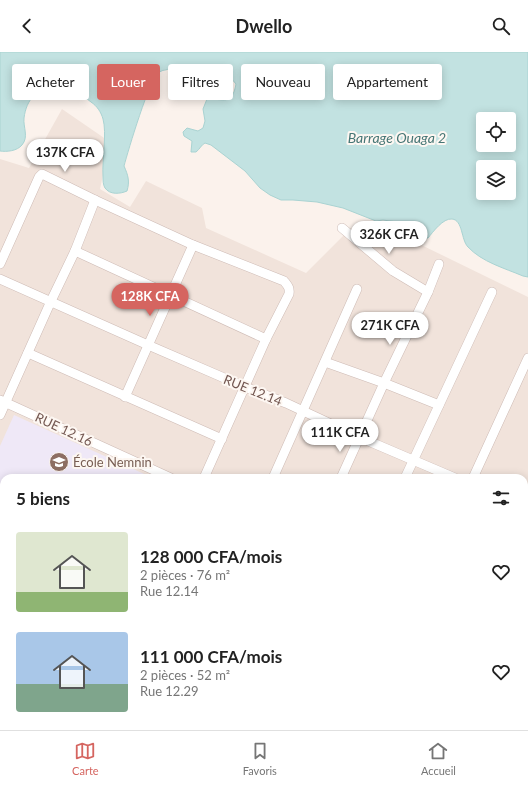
<!DOCTYPE html>
<html lang="fr">
<head>
<meta charset="utf-8">
<style>
	body { margin:0; font-family:Lato,sans-serif; background:#f6f6f6; color:#222; height:100vh; display:flex; flex-direction:column; font-size:15px; white-space:nowrap }
	* { box-sizing:border-box; margin:0 }
	p { font-size:13px; color:#767676 }
	.icon { flex:none; width:22px; height:22px; fill:none; stroke:currentColor; stroke-width:2; stroke-linecap:round; stroke-linejoin:round }
	.map { position:relative; flex:1; overflow:hidden }
	.drawer { position:absolute; left:0px; top:422px; width:528px; height:256px; display:flex; flex-direction:column; background:#fff; border-radius:12px 12px 0 0; box-shadow:0 2px 10px #0003 }
	.drawer>* { flex:none }
	.banner { position:absolute; left:12px; top:12px; width:504px; height:36px; display:flex; gap:8px }
	.fabs { position:absolute; left:476px; top:60px; display:grid; gap:8px }
	.fabs a { display:grid; place-items:center; width:40px; height:40px; border-radius:4px; background:#fff; box-shadow:0 2px 10px #0003; font-size:20px }
	.price { position:absolute; translate:-50% -34px; padding:0 9px; border-radius:14px; background:#fff; color:#222; font-size:13px; line-height:26px; filter:drop-shadow(0 1px 2px #0008) }
	.price::after { content:''; position:absolute; left:50%; top:24px; width:12px; height:9px; margin-left:-6px; background:inherit; clip-path:polygon(0 0,100% 0,50% 100%) }
	.price.on { background:#d56560; color:#fff }
	ul { padding:0; list-style:none }
	li { display:flex; align-items:center; gap:12px; height:100px; padding:0 16px }
	li span { display:grid; place-items:center; flex:none; width:112px; height:80px; border-radius:4px; color:#555 }
	li>.icon { margin-inline-start:auto }
	span .icon { width:48px; height:48px; fill:#fffc; stroke-width:1 }
	li b { font-size:17px }
	h2 { display:flex; justify-content:space-between; align-items:center; height:48px; padding:0 16px; font-size:17px }
	.chip { padding:0 14px; border-radius:4px; background:#fff; box-shadow:0 2px 10px #0003; font-size:14px; line-height:36px }
	.chip.on { background:#d56560; color:#fff }
	header { display:flex; justify-content:space-between; align-items:center; height:52px; padding:0 16px; background:#fff; font-size:18px; font-weight:700 }
	.tabs { display:flex; justify-content:space-around; align-items:center; height:56px; border-top:1px solid #e0e0e0; background:#fff; font-size:11px; color:#767676 }
	.tabs a { display:grid; justify-items:center; gap:2px }
	.tabs .on { color:#d56560 }
	.map>svg:first-child { display:block }
</style>
</head>
<body>
<header><svg class="icon" aria-label="back" viewBox="0 0 24 24"><path d="M15 5l-7 7 7 7"/></svg>Dwello<svg class="icon" aria-label="search" viewBox="0 0 24 24"><circle cx="10" cy="10" r="6"/><path d="M15 15l6 6"/></svg></header>
<div class="map">
<svg width="528" height="678" viewBox="0 0 528 678">
	<rect width="100%" height="100%" fill="#fbf2ec"/>
	<!-- residential -->
	<path fill="#f1e3db" fill-rule="evenodd" d="M62,57l48,33 -10,47 30,18 16,-26 56,27 4,20 100,45 45,-45 56,10 121,59v433h-528v-571l29,9zM4,426h520v248h-520z"/>
	<!-- education -->
	<path fill="#efe8f7" d="M14,363l139,63h-149v43l-4,-2v-73z"/>
	<!-- water -->
	<path fill="#c2e2e1" stroke="#a9d3d2" fill-rule="evenodd" d="M0,0h528v225l-5,-1c-19,-8 -41,-14 -55,-29 -7,-7 -5,-27 -16,-28 -9,-1 -19,13 -24,19h-7l-10,-5 -14,-11 -14,-2 -7,1 -33,-13 -26,-6 -24,-2h-12l-11,-5 -10,-7 -15,-17 -34,-26 -6,-2c-4,2 -5,6 -9,9h-5l1,-11 -8,-5 -1,-4 4,-4 11,3 5,-3 2,-7 -2,-12 4,-10c15,-1 25,8 29,-15 -17,-21 -15,-10 -37,-13 -10,-2 -31,-4 -40,1 -9,5 -31,79 -35,94 4,9 6,15 3,25 -7,3 -17,4 -22,-3 -2,-3 -2,-8 -2,-12 -1,-16 4,-43 0,-57 -2,-7 -6,-13 -12,-17 -24,-19 -62,-23 -67,16 -1,9 5,19 -2,27 -5,6 -15,7 -22,6zM483,67h26v26h-26zM483,115h26v26h-26z"/>
	<g fill="none" stroke-linecap="round" stroke-linejoin="round">
		<defs>
			<g id="minor">
				<path d="M342,176l51,43 35,21"/>
				<path d="M75,199l191,88"/>
				<path d="M0,212l39,-87 3,-3 53,26 98,45 91,36c4,5 6,7 5,13l-23,45 -62,139"/>
				<path d="M0,227l148,66 97,42 41,16 73,34 96,41"/>
				<path d="M28,301l194,86"/>
				<path d="M325,310l59,21 55,22"/>
				<path d="M125,345l68,-152"/>
				<path d="M0,348l171,78"/>
				<path d="M0,363l51,-114 24,-50 20,-51"/>
				<path d="M273,426l84,-189"/>
				<path d="M341,426l43,-95 44,-91 11,-28"/>
				<path d="M405,426l87,-186"/>
				<path d="M473,426l55,-120"/>
				<path d="M524,471l4,-9"/>
				<path d="M0,475l4,2"/>
				<path d="M0,496l4,-9"/>
				<path d="M524,586l4,2"/>
				<path d="M0,606l4,2"/>
				<path d="M524,615l4,-9"/>
				<path d="M0,623l4,-8"/>
				<path d="M157,674l9,4"/>
				<path d="M442,674l9,4"/>
				<path d="M31,678l1,-4"/>
				<path d="M90,678l2,-4"/>
				<path d="M227,678l1,-4"/>
				<path d="M292,678l2,-4"/>
				<path d="M361,678l1,-4"/>
				<path d="M429,678l2,-4"/>
				<path d="M497,678l1,-4"/>
			</g>
		</defs>
		<!-- minor casing -->
		<use href="#minor" stroke="#cebbb5" stroke-width="10"/>
		<!-- minor -->
		<use href="#minor" stroke="#fff" stroke-width="9"/>
	</g>
	<!-- icons -->
	<defs>
		<symbol id="school-disc" viewBox="-11 -11 22 22"><circle r="9.5" fill="#8d6e63" stroke="#fdf7f2"/><path d="M0-5L7-2L0 1L-7-2ZM-4 1L0 2.5L4 1V4Q0 6-4 4Z" fill="#fff"/></symbol>
	</defs>
	<g fill-rule="evenodd">
		<use href="#school-disc" x="48" y="399" width="22" height="22"/>
	</g>
	<g text-anchor="middle" dominant-baseline="central" stroke-width="4" stroke-linejoin="round" paint-order="stroke">
		<!-- street labels -->
		<g font-size="13" fill="#735751" stroke="#fdf7f2">
			<text transform="translate(253 338) rotate(22)">RUE 12.14</text>
			<text transform="translate(64 377) rotate(25)">RUE 12.16</text>
		</g>
		<!-- education labels -->
		<g font-size="13" fill="#785e54" stroke="#fdf7f2" text-anchor="start">
			<text x="73" y="410">École Nemnin</text>
		</g>
		<!-- water labels -->
		<g font-size="14" font-style="italic" fill="#467675" stroke="#fdf7f2">
			<text x="397" y="85">Barrage Ouaga 2</text>
		</g>
	</g>
</svg>
<div class="fabs">
<a><svg class="icon" aria-label="locate" viewBox="0 0 24 24"><circle cx="12" cy="12" r="6"/><path d="M12 2v4M12 18v4M2 12h4M18 12h4"/></svg></a>
<a><svg class="icon" aria-label="layers" viewBox="0 0 24 24"><path d="M12 4l9 5-9 5-9-5zM3 14l9 5 9-5"/></svg></a>
</div>
<b class="price" style="left:65px;top:121px">137K CFA</b>
<b class="price" style="left:389px;top:203px">326K CFA</b>
<b class="price on" style="left:150px;top:265px">128K CFA</b>
<b class="price" style="left:390px;top:294px">271K CFA</b>
<b class="price" style="left:340px;top:401px">111K CFA</b>
<div class="banner">
<a class="chip">Acheter</a>
<a class="chip on">Louer</a>
<a class="chip">Filtres</a>
<a class="chip">Nouveau</a>
<a class="chip">Appartement</a>
</div>
<section class="drawer">
<h2>5 biens<svg class="icon" aria-label="filters" viewBox="0 0 24 24"><path d="M4 7h16M4 17h16"/><circle cx="9" cy="7" r="2"/><circle cx="15" cy="17" r="2"/></svg></h2>
<ul>
<li><span style="background:linear-gradient(#dfe7d0 75%,#8fb573 0)"><svg class="icon" aria-label="home" viewBox="0 0 24 24"><path d="M3 11l9-7 9 7M6 9v11h12V9"/></svg></span><div><b>128 000 CFA/mois</b><p>2 pièces · 76 m²</p><p>Rue 12.14</p></div><svg class="icon" aria-label="heart" viewBox="0 0 24 24"><path d="M12 20l-8-8c-3-5 5-10 8-4 3-6 11-1 8 4z"/></svg></li>
<li><span style="background:linear-gradient(#a9c7e8 65%,#7fa58c 0)"><svg class="icon" aria-label="home" viewBox="0 0 24 24"><path d="M3 11l9-7 9 7M6 9v11h12V9"/></svg></span><div><b>111 000 CFA/mois</b><p>2 pièces · 52 m²</p><p>Rue 12.29</p></div><svg class="icon" aria-label="heart" viewBox="0 0 24 24"><path d="M12 20l-8-8c-3-5 5-10 8-4 3-6 11-1 8 4z"/></svg></li>
</ul>
</section>
</div>
<nav class="tabs">
<a class="on"><svg class="icon" aria-label="map" viewBox="0 0 24 24"><path d="M3 6l6-2 6 2 6-2v14l-6 2-6-2-6 2zM9 4v14M15 6v14"/></svg>Carte</a>
<a><svg class="icon" aria-label="saved" viewBox="0 0 24 24"><path d="M7 4h10v16l-5-4-5 4z"/></svg>Favoris</a>
<a><svg class="icon" aria-label="home" viewBox="0 0 24 24"><path d="M3 11l9-7 9 7M6 9v11h12V9"/></svg>Accueil</a>
</nav>
</body>
</html>
